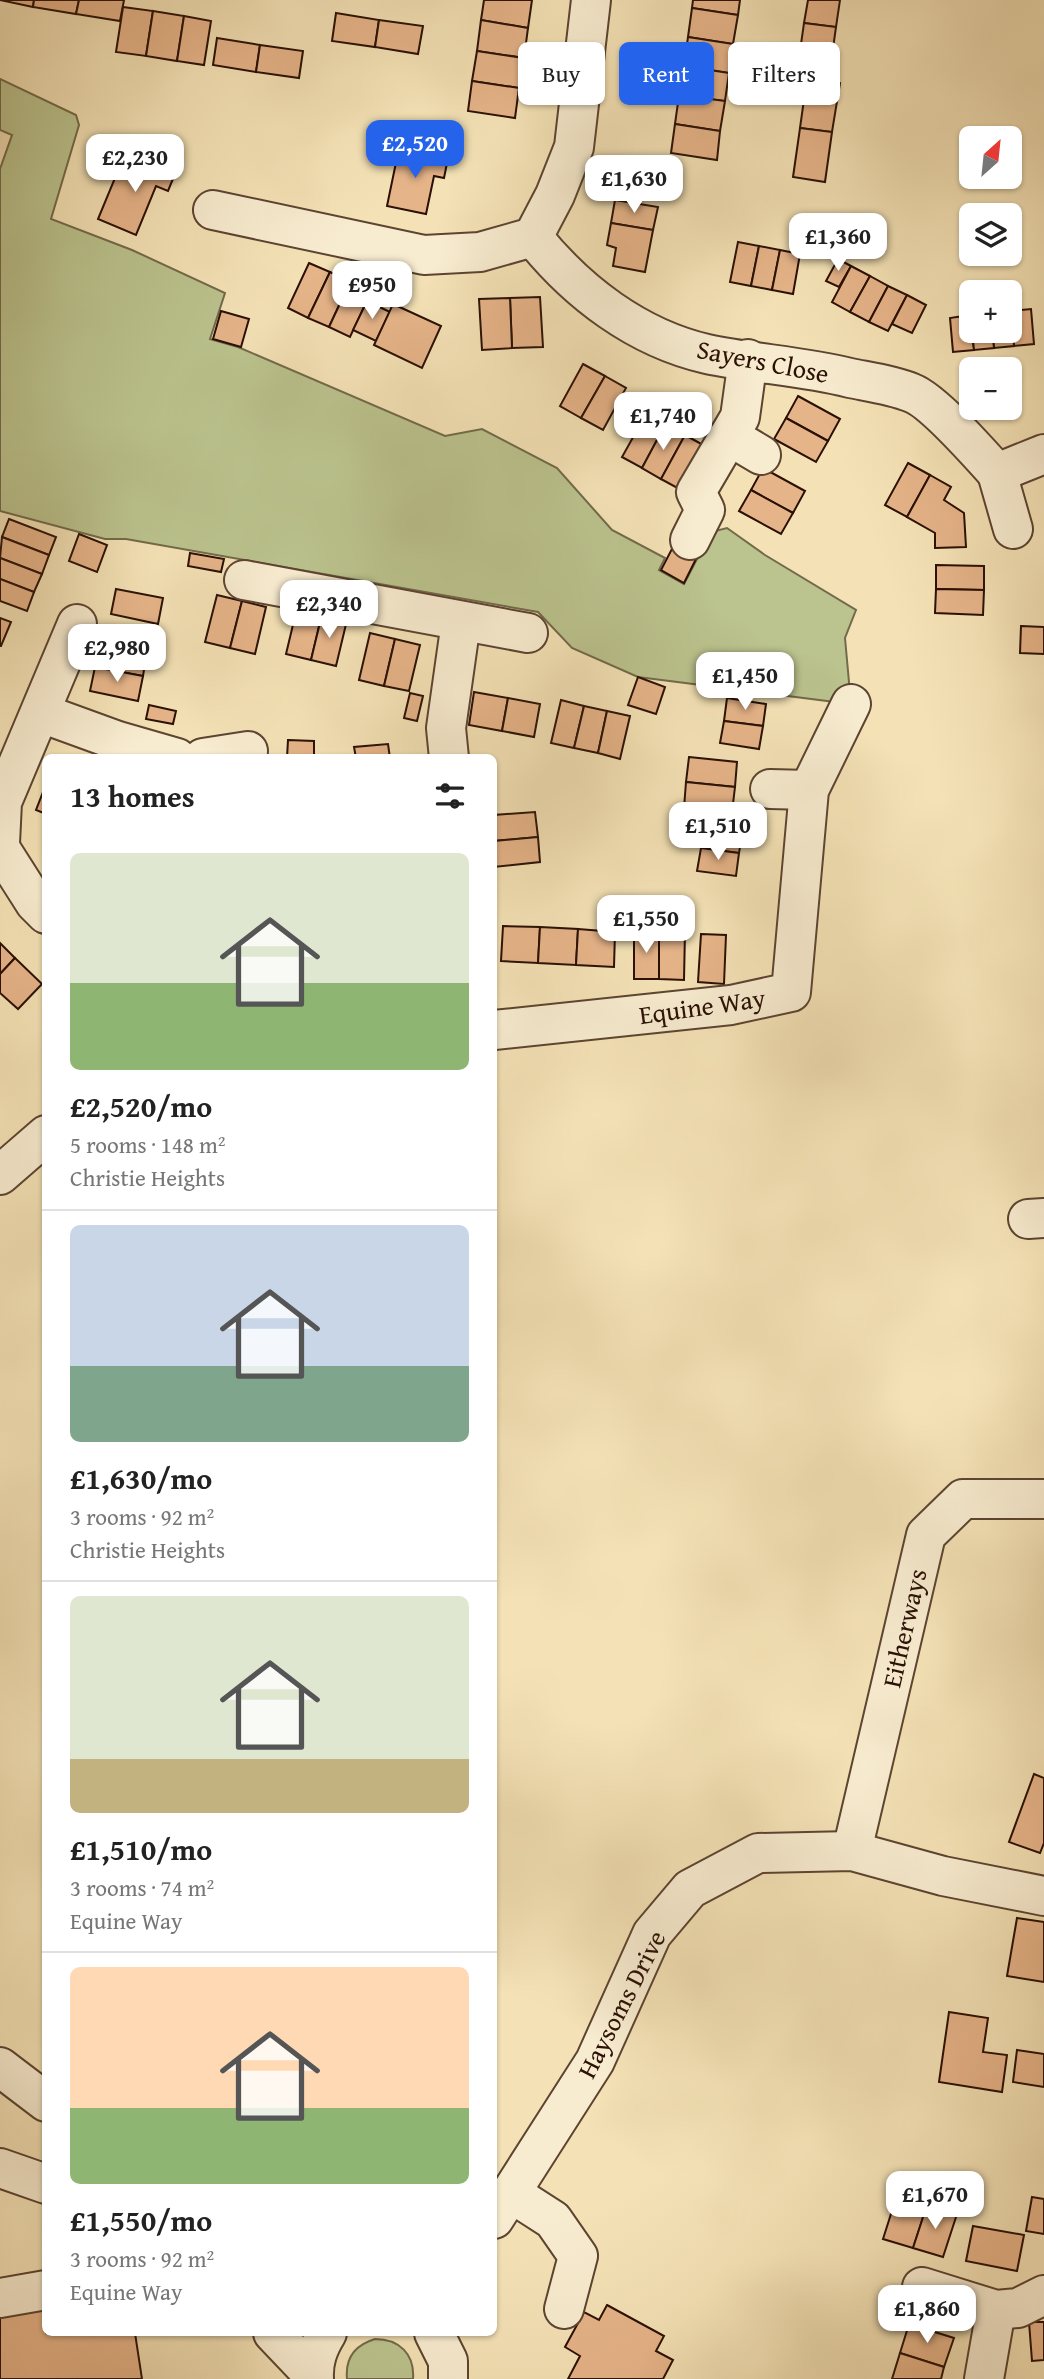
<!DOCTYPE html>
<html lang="en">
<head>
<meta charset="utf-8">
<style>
	body { margin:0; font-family:"Gentium Book Plus",serif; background:#f2f2f2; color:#222; height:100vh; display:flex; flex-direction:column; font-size:26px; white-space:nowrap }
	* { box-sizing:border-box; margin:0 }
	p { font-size:23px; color:#767676 }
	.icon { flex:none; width:38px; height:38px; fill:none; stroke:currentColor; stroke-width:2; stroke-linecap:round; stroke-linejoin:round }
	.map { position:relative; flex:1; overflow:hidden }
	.details { position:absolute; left:42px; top:754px; width:455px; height:1582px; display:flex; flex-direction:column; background:#fff; border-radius:10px; box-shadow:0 2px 5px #0004 }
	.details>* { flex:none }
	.top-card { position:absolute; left:518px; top:42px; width:420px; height:63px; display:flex; gap:14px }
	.needle { width:46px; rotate:27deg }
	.fabs { position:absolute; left:959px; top:126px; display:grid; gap:14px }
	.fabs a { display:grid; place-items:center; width:63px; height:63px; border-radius:10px; background:#fff; box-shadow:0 2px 5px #0004; font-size:35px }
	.price { position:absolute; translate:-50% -60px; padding:0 16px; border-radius:14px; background:#fff; color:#222; font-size:23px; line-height:46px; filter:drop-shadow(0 2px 4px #0008) }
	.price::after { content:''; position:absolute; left:50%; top:42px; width:21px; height:16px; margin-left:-10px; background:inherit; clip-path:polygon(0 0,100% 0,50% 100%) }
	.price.current { background:#2563eb; color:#fff }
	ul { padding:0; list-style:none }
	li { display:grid; align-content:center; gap:14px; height:371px; padding:0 28px }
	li+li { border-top:2px solid #e0e0e0 }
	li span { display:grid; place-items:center; height:217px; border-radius:10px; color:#555 }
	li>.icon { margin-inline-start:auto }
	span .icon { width:126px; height:126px; fill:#fffc; stroke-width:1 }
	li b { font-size:30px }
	h2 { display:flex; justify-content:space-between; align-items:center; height:84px; padding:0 28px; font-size:30px }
	.pill { padding:0 24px; border-radius:10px; background:#fff; box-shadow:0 2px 5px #0004; font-size:24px; line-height:63px }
	.pill.current { background:#2563eb; color:#fff }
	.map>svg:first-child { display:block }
</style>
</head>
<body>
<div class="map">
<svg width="1044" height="2379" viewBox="0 0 1044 2379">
	<rect width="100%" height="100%" fill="#f4e2b6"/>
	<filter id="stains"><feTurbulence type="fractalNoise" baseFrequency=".00286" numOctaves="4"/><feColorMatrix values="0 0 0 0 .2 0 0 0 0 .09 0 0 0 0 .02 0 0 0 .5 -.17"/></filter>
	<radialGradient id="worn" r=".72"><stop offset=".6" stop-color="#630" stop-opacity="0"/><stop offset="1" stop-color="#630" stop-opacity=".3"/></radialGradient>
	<!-- green -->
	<g fill="#bbc38e" stroke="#726a4a" stroke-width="2">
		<path d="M0,79l76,36 3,10 -28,94 81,31 93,43 -15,46 28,8 207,89 37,-7 75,39 55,62 53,28 -6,12 25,14 27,-52 16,-4 38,27 91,55 -11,28 6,66 -213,-27 -66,-29 -34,-36 -412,-73h-21l-105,-28v-342l12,-34 -12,-5z"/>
		<path d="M375,2339c24,0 40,15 38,40h-66c-2,-21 8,-34 28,-40z"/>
	</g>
	<!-- building -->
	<g fill="#e6b489" stroke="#2a1005" stroke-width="2">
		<path d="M0,0h34l-1,7z"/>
		<path d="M34,0h45l-3,14 -43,-7z"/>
		<path d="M79,0h45l-4,21 -44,-7z"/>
		<path d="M484,0h48l-4,28 -47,-8z"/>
		<path d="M693,0h47l-2,15 -46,-7z"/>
		<path d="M808,0h32l-4,27 -32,-4z"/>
		<path d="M123,7l30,4 -7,45 -30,-4z"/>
		<path d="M692,8l46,7 -5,29 -45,-7z"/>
		<path d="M153,11l31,5 -7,45 -31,-5z"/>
		<path d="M336,13l43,7 -4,27 -43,-6z"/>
		<path d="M184,16l27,5 -7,44 -27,-4z"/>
		<path d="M379,20l44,6 -5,28 -43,-7z"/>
		<path d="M481,20l47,8 -4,30 -47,-7z"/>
		<path d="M804,23l32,4 -7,50 -32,-5z"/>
		<path d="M688,37l45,7 -4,29 -45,-7z"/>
		<path d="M217,38l43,7 -4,27 -43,-7z"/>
		<path d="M260,45l43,6 -4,27 -43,-6z"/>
		<path d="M477,51l47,7 -5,30 -47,-7z"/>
		<path d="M684,66l45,7 -4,28 -46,-6z"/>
		<path d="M807,78l33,5 -8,49 -32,-4z"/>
		<path d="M472,81l47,7 -4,30 -47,-7z"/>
		<path d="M679,95l46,6 -5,30 -45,-7z"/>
		<path d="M675,124l45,7 -3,29 -46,-7z"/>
		<path d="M800,128l32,4 -7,50 -32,-5z"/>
		<path d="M399,148l49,10 -4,20 -10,-2 -8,38 -39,-8z"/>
		<path d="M150,157l27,12 -9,22 -12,-5 -20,49 -38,-16 24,-58 22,9z"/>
		<path d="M615,200l43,7 -5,23 -42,-7z"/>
		<path d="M611,223l42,7 -8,42 -32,-6 3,-18 -9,-3z"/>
		<path d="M738,242l21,4 -8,40 -21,-4z"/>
		<path d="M759,246l21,4 -8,40 -21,-4z"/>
		<path d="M780,250l20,4 -7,40 -21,-4z"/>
		<path d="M838,259l13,7 -12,21 -13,-6z"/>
		<path d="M309,263l21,9 -22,46 -20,-10z"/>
		<path d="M851,266l19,10 -20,36 -18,-10z"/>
		<path d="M330,272l20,10 -21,45 -21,-9z"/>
		<path d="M870,276l18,10 -19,36 -19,-10z"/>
		<path d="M350,282l21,10 -21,45 -21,-10z"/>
		<path d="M888,286l19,9 -19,36 -19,-9z"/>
		<path d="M907,295l19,10 -14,28 -20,-9z"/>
		<path d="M540,297l3,50 -31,1 -2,-50z"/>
		<path d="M510,298l2,50 -30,2 -3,-51z"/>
		<path d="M367,301l23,11 -14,29 -23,-11z"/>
		<path d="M393,304l48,22 -19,42 -48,-23z"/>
		<path d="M1031,309l3,35 -20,2 -4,-35z"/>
		<path d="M221,311l28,8 -8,28 -28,-8z"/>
		<path d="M1010,311l4,35 -20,2 -2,-17h18z"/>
		<path d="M970,315l4,35 -21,2 -3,-34z"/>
		<path d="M972,331h20l2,17 -20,2z"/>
		<path d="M583,364l22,12 -24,42 -21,-12z"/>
		<path d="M605,376l21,12 -23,42 -22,-12z"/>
		<path d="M798,396l42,23 -12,22 -42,-23z"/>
		<path d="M646,414l19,11 -23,43 -20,-11z"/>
		<path d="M786,418l42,23 -12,21 -42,-23z"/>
		<path d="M665,425l20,10 -24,44 -19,-11z"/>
		<path d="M685,435l20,11 -24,44 -20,-11z"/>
		<path d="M908,463l22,12 -23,42 -22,-12z"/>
		<path d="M763,468l42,23 -12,22 -42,-23z"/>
		<path d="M930,475l21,12 -7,13 20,13 2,34 -31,1v-15l-28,-16z"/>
		<path d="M751,490l42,23 -12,21 -42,-23z"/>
		<path d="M9,519l47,18 -7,18 -47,-18z"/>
		<path d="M79,534l28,11 -10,27 -28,-11z"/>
		<path d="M2,537l47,18 -7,19 -42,-16z"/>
		<path d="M675,543l23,12 -14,28 -23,-13z"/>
		<path d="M190,553l34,6 -3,13 -33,-6z"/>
		<path d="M0,558l42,16 -8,18 -34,-13z"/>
		<path d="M936,565l48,1v24l-48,-1z"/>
		<path d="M0,579l34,13 -7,19 -27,-10z"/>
		<path d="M116,589l47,9 -5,26 -47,-10z"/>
		<path d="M936,589l48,1 -1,25 -48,-2z"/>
		<path d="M217,595l25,6 -12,47 -25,-6z"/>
		<path d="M242,601l24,6 -11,47 -25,-6z"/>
		<path d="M297,608l25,6 -11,46 -25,-6z"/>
		<path d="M322,614l25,6 -11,46 -25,-6z"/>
		<path d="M0,618l11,4 -10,24h-1z"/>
		<path d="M1021,626l23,1v27l-24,-1z"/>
		<path d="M370,633l25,6 -11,47 -25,-6z"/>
		<path d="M395,639l25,6 -11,46 -25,-5z"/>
		<path d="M100,642l47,9 -4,25 -48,-9z"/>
		<path d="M95,667l48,9 -5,25 -48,-10z"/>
		<path d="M638,677l27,10 -9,27 -28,-9z"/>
		<path d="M474,692l34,6 -6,33 -33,-6z"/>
		<path d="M410,693l13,3 -6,25 -13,-3z"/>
		<path d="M508,698l32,6 -6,33 -32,-6z"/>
		<path d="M727,698l39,6 -3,22 -39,-5z"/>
		<path d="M561,700l23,6 -10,42 -23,-5z"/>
		<path d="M149,705l27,6 -3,13 -27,-5z"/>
		<path d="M584,706l23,5 -9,42 -24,-5z"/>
		<path d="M607,711l23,5 -10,43 -22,-6z"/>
		<path d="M724,721l39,5 -4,23 -39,-6z"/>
		<path d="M288,740l26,1v17h-27z"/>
		<path d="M388,744l2,14h-34l-2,-11z"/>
		<path d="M689,757l48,5 -2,25 -49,-5z"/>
		<path d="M686,782l49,5 -3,25 -48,-4z"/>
		<path d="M45,787h1v27l-10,-4z"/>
		<path d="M535,812l3,25 -44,4v-26z"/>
		<path d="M704,825l39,6 -4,22 -38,-5z"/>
		<path d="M538,837l2,25 -46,5v-26z"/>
		<path d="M701,848l38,5 -3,23 -39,-5z"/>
		<path d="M503,926l37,1 -2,36 -37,-2z"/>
		<path d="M540,927l38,2 -2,36 -38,-2z"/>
		<path d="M578,929l37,3 -1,35 -38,-2z"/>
		<rect x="634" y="931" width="25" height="48"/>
		<path d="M659,931h26l-1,49 -25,-1z"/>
		<path d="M701,934l25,1 -2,49 -26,-2z"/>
		<path d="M0,943l15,15 -15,16z"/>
		<path d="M15,958l27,26 -24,25 -18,-16v-19z"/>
		<path d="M1034,1774l10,4v65l-4,10 -31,-11z"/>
		<path d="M1017,1918l27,4v60l-37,-6z"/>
		<path d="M949,2012l39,6 -5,34 24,3 -5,37 -63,-10z"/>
		<path d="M1017,2050l27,4v33l-31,-5z"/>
		<path d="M897,2195l30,10 -14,43 -30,-9z"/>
		<path d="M1032,2197l12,2v35l-18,-3z"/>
		<path d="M927,2205l30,9 -14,43 -30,-9z"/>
		<path d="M973,2226l51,9 -7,36 -51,-10z"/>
		<path d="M607,2305l57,31 -8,15 17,9 -10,19h-95l12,-23 -15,-9 19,-35 15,8z"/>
		<path d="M46,2308v25h89l7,46h-142v-64z"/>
		<path d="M1029,2322h15v38l-12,1z"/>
		<path d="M909,2324l45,14 -10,29 -44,-14z"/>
		<path d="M900,2353l44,14 -3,12h-49z"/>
	</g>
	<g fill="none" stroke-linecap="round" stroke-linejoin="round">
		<defs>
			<g id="minor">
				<path d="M213,210l211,45 56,-3 53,-15 22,-42 19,-48 17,-147"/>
				<path d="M533,237c44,55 104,101 174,117 47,10 96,12 143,24 20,4 43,7 62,15 21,8 68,61 85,80l47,-19"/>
				<path d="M729,436l32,19"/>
				<path d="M997,473l16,56"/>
				<path d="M690,540l15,-30 -9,-18 44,-75 8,-58"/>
				<path d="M244,580l284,53"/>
				<path d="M41,713l77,28 59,17"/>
				<path d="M203,758l45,-7"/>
				<path d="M449,758l-3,-30 15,-106"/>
				<path d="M770,789l39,1"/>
				<path d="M0,843l2,-41 75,-178"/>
				<path d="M0,848l35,55 11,11"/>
				<path d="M494,1030l237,-25 60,-13 18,-202 42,-86"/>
				<path d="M0,1175l46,-40"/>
				<path d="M1028,1219l16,-1"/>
				<path d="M852,1851l74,-316 37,-36h81"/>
				<path d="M0,2067l46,35"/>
				<path d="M0,2168l46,16"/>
				<path d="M511,2193l42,27 25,36 -14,53"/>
				<path d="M494,2219l101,-158 57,-127 38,-45 68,-36 94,-2 91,25 101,20"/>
				<path d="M922,2287l74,23 22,-2 26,-13"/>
				<path d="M0,2298l46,-8"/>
				<path d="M273,2333l40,42"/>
				<path d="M434,2333l14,28v18"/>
				<path d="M314,2379c-1,-18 4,-31 13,-46"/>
				<path d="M984,2379l12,-69"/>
			</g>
		</defs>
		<!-- minor casing -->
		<use href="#minor" stroke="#5c4431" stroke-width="42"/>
		<!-- minor -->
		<use href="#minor" stroke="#f8ecd0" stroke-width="38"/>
	</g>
	<g text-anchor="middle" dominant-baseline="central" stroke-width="6" stroke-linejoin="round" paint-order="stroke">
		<!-- street labels -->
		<g font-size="26" fill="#2a1005" stroke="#f8ecd0">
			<text transform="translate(763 361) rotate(11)">Sayers Close</text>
			<text transform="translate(702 1006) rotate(-8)">Equine Way</text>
			<text transform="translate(904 1628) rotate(-77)">Eitherways</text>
			<text transform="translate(621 2004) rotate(-63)">Haysoms Drive</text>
		</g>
	</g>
	<rect width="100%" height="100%" filter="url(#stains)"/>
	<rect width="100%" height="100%" fill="url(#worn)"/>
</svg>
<div class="fabs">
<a><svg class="needle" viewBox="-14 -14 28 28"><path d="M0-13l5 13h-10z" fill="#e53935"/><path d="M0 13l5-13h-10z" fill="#767676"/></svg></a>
<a><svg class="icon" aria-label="layers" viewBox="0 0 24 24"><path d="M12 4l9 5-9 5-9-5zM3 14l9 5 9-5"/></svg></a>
<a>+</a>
<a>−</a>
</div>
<b class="price current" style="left:415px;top:180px">£2,520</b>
<b class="price" style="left:135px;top:194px">£2,230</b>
<b class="price" style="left:634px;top:215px">£1,630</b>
<b class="price" style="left:838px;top:273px">£1,360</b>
<b class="price" style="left:372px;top:321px">£950</b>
<b class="price" style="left:663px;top:452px">£1,740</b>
<b class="price" style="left:329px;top:640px">£2,340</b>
<b class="price" style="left:117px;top:684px">£2,980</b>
<b class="price" style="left:745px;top:712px">£1,450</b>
<b class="price" style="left:718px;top:862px">£1,510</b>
<b class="price" style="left:646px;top:955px">£1,550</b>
<b class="price" style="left:935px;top:2231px">£1,670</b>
<b class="price" style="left:927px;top:2345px">£1,860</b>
<div class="top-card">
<a class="pill">Buy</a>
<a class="pill current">Rent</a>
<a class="pill">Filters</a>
</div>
<section class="details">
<h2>13 homes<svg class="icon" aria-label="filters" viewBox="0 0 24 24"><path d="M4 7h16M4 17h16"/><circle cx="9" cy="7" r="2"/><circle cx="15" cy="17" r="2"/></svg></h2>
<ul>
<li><span style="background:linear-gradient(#dfe7d0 60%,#8fb573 0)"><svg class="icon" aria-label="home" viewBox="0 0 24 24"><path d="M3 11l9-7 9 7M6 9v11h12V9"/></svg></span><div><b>£2,520/mo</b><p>5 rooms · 148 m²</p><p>Christie Heights</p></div></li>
<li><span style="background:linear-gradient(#c9d6e8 65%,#7fa58c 0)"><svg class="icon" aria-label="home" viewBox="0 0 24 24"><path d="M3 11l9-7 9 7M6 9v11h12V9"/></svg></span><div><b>£1,630/mo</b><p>3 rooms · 92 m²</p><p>Christie Heights</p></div></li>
<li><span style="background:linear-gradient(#dfe7d0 75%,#c2b280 0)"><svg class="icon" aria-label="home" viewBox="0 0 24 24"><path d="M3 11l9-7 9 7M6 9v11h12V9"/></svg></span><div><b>£1,510/mo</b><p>3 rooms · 74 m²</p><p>Equine Way</p></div></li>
<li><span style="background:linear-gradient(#ffd9b3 65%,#8fb573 0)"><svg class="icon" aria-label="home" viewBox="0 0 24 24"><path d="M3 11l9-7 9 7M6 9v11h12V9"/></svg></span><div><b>£1,550/mo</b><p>3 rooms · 92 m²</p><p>Equine Way</p></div></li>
</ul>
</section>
</div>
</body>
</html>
